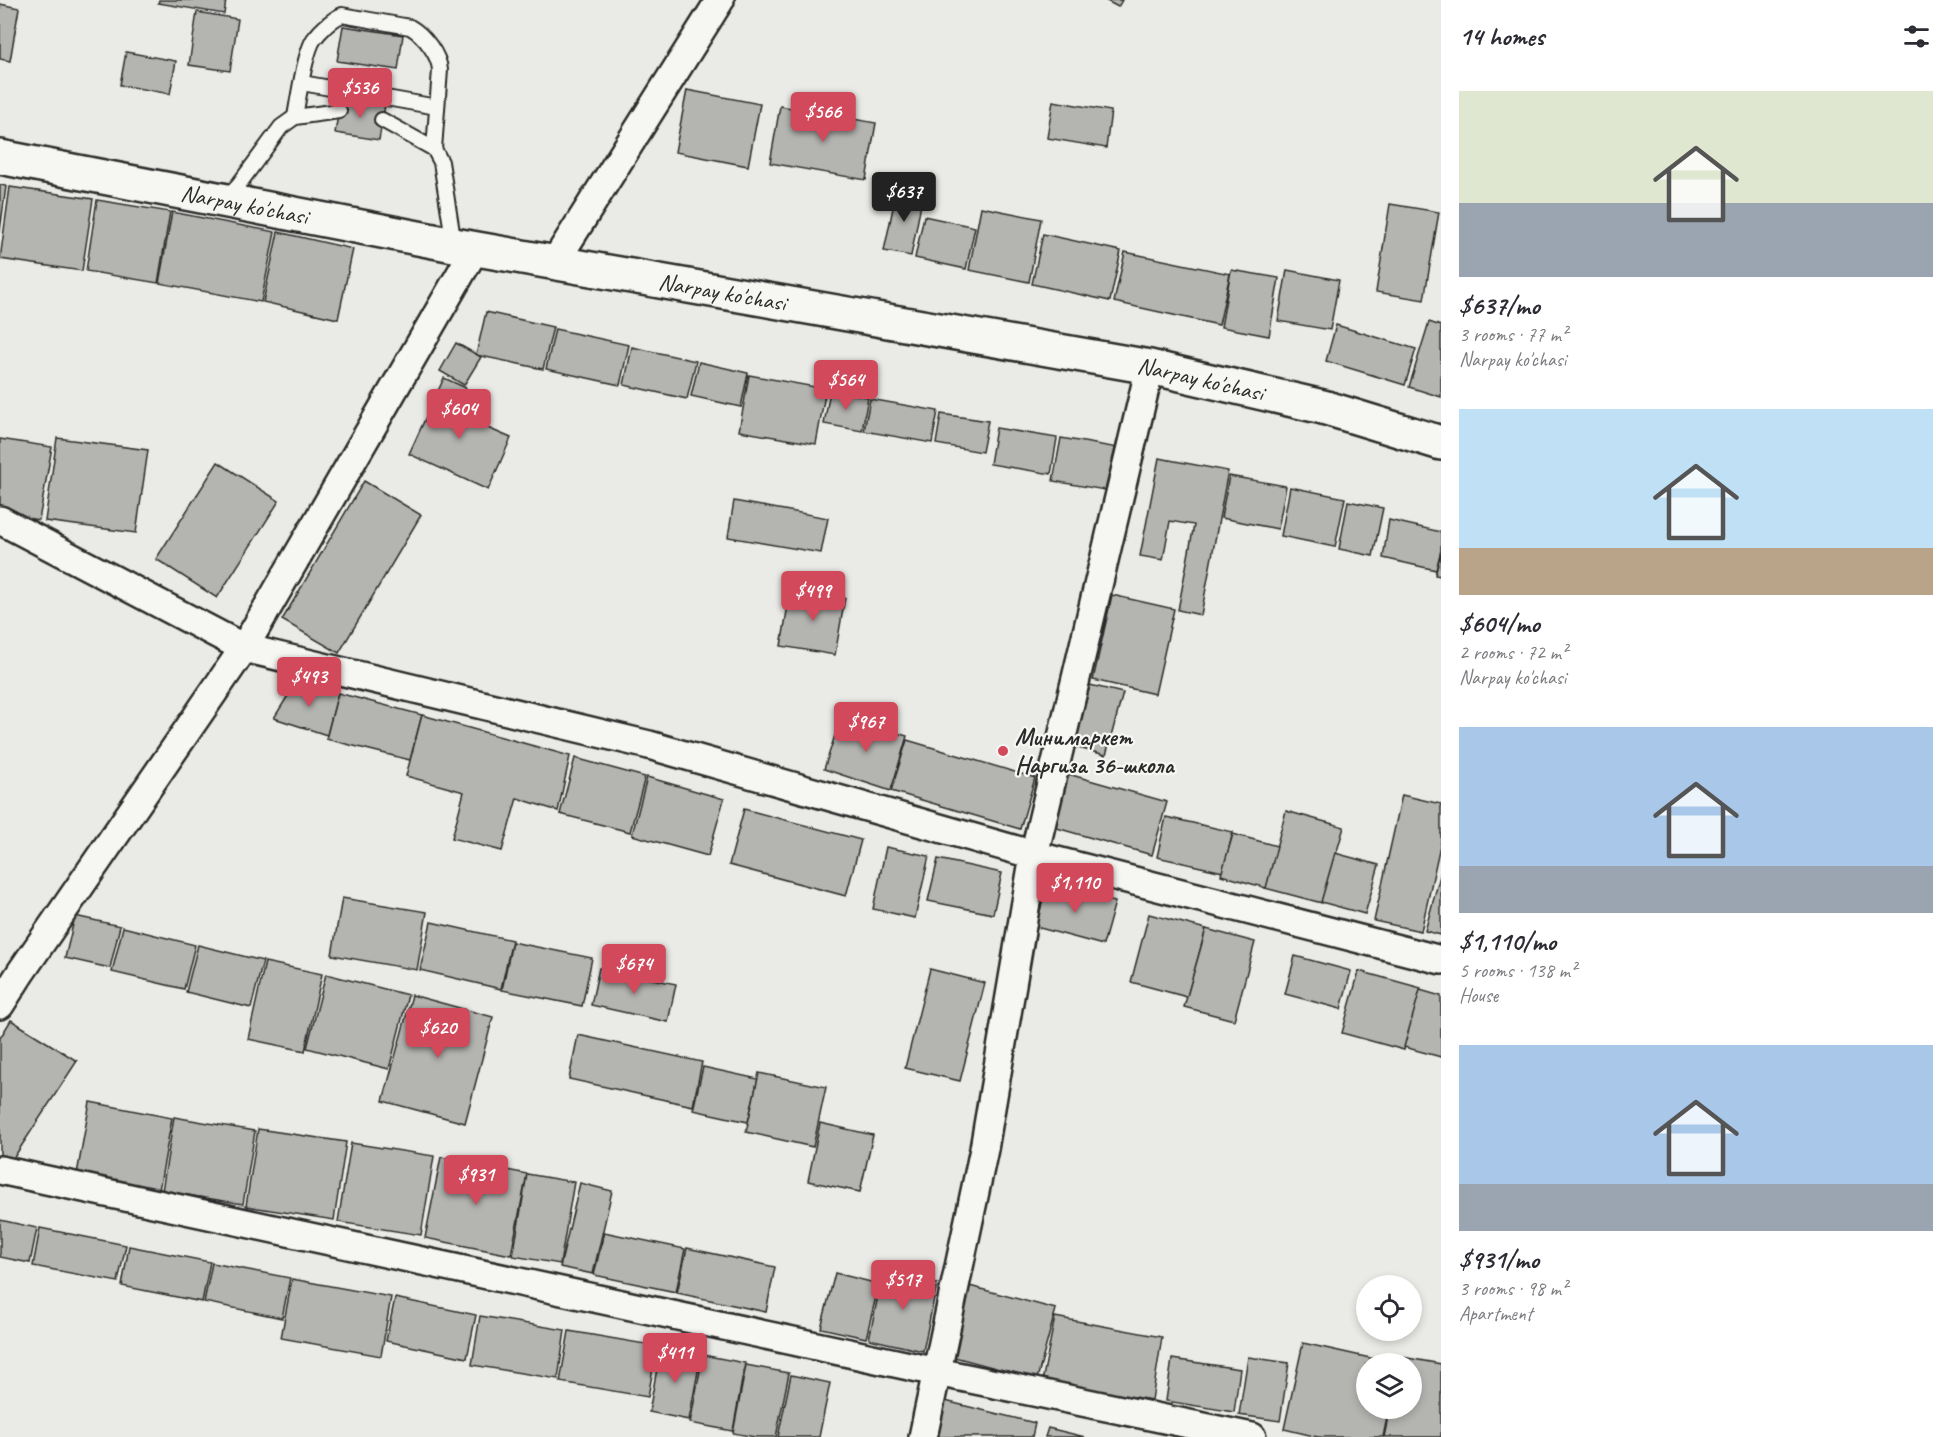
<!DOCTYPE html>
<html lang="en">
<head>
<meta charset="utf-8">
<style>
	body { margin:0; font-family:Caveat,sans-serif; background:#f7f7f7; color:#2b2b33; height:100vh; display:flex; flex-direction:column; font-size:22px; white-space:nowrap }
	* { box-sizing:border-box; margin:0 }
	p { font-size:20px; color:#7c7c81 }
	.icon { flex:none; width:33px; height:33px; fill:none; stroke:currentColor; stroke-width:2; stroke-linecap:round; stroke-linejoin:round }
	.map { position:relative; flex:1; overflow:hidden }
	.sheet { display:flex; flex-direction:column; background:#fff; width:510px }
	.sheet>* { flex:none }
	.controls { position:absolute; left:1356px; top:1275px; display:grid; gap:12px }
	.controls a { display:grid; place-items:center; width:66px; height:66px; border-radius:50%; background:#fff; box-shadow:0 3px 9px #0003; font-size:30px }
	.price { position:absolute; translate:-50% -51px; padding:0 14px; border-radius:6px; background:#d1495b; color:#fff; font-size:20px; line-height:39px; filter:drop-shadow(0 2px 3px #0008) }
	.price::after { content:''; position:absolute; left:50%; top:36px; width:18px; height:14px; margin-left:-9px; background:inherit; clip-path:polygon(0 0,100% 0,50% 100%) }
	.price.on { background:#222; color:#fff }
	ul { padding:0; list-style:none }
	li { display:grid; align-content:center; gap:12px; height:318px; padding:0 18px }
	li span { display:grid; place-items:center; height:186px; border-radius:0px; color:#555 }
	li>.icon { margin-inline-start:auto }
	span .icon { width:108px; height:108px; fill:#fffc; stroke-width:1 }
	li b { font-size:26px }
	h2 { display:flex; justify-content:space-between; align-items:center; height:72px; padding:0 18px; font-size:26px }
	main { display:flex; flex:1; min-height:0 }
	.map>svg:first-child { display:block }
</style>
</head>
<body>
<main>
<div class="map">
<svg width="1441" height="1437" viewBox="0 0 1441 1437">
	<rect width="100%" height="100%" fill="#eaeae6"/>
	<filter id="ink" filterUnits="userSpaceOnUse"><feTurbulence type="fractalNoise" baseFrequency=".0167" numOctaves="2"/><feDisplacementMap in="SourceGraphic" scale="12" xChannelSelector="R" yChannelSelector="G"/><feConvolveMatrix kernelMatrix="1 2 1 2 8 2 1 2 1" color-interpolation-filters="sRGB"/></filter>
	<g filter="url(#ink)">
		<!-- building -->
		<g fill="#b4b4b1" stroke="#2b2b2b" stroke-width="1.5">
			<path d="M159,0h67l-2,14 -66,-11z"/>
			<path d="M1105,0h17l-4,7z"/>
			<path d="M0,4l19,4 -9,53 -10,-2z"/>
			<path d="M197,12l41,7 -8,52 -41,-6z"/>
			<path d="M343,26l60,9 -5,35 -61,-9z"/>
			<path d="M126,52l50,9 -6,33 -50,-9z"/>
			<path d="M687,90l73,14 -12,62 -73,-14z"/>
			<path d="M341,97l44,8 -6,35 -44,-7z"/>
			<path d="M1053,101l58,10 -5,37 -59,-10z"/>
			<path d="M780,106l96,17 -10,57 -96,-17z"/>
			<path d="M0,185l6,1 -6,45z"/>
			<path d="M10,187l83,12 -11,72 -82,-12z"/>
			<path d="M897,189l26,5 -12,62 -27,-5z"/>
			<path d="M97,200l73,12 -12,71 -72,-12z"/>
			<path d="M1390,204l49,8 -15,88 -48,-8z"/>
			<path d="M981,207l60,12 -12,63 -60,-12z"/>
			<path d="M172,212l103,20 -14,70 -102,-19z"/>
			<path d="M924,216l51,11 -9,42 -51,-11z"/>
			<path d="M278,232l75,17 -15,70 -75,-17z"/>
			<path d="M1043,234l78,17 -11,50 -78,-17z"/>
			<path d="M1125,252l105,22 -11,51 -105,-23z"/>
			<path d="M1231,270l48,8 -10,58 -48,-9z"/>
			<path d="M1287,270l52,10 -9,50 -52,-9z"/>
			<path d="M486,312l67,15 -10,42 -67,-14z"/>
			<path d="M1429,322l12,4v71l-32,-10z"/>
			<path d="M1336,325l80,24 -11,36 -79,-24z"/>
			<path d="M555,329l74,16 -9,40 -74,-16z"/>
			<path d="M456,343l25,14 -17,28 -24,-14z"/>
			<path d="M632,347l64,14 -9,38 -63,-14z"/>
			<path d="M699,362l49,11 -7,34 -50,-11z"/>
			<path d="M749,375l77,14 -10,55 -77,-13z"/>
			<path d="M444,378l22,10 -11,26 56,24 -23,52 -79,-36z"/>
			<path d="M830,391l38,6 -6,34 -38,-7z"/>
			<path d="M870,399l68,12 -6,32 -68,-12z"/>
			<path d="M941,414l47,7 -6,31 -46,-8z"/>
			<path d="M996,428l61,10 -6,36 -61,-10z"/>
			<path d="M57,438l91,12 -12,83 -91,-12z"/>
			<path d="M1061,438l63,11 -8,43 -63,-11z"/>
			<path d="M0,439l52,8 -13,73 -39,-6z"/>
			<path d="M1159,458l69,13 -27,144 -23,-5 16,-85 -24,-4 -7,39 -23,-4z"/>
			<path d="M218,462l61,39 -62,97 -61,-39z"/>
			<path d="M1229,476l57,10 -8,43 -57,-11z"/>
			<path d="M364,481l57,34 -82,138 -57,-33z"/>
			<path d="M1290,487l55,11 -10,49 -54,-11z"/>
			<path d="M734,501l94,17 -7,35 -93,-16z"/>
			<path d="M1348,501l35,7 -10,48 -34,-7z"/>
			<path d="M1389,520l52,12v18l-5,20 -53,-12z"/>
			<path d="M1441,552v24l-6,-1z"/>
			<path d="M791,588l54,10 -10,57 -54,-9z"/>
			<path d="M1112,595l62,14 -19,85 -62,-14z"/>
			<path d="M297,681l41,12 -11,42 -53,-17z"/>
			<path d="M1090,685l33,8 -17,62 -32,-8z"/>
			<path d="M338,693l84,22 -12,45 -84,-21z"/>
			<path d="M422,715l148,41 -12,55 -41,-13 -15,53 -50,-13 12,-46 -58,-16z"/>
			<path d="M841,717l66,19 -16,55 -67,-22z"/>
			<path d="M907,740l128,38 -15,51 -129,-38z"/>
			<path d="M575,758l70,19 -15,55 -70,-18z"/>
			<path d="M1068,774l99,28 -15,53 -99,-28z"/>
			<path d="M647,777l77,22 -16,57 -76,-21z"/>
			<path d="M1402,795l39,9v37l-20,90 -47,-10z"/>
			<path d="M744,809l117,31 -15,56 -117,-31z"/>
			<path d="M1286,811l58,16 -22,76 -57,-15z"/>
			<path d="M1166,817l67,15 -10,40 -66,-15z"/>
			<path d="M1233,834l44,12 -11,42 -45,-13z"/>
			<path d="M886,847l43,9 -14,62 -42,-9z"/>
			<path d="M1335,853l44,12 -14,49 -44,-12z"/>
			<path d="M938,859l64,14 -9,41 -65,-13z"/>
			<path d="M1441,872v63l-16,-4z"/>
			<path d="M1047,884l68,18 -12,43 -67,-18z"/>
			<path d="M342,898l85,14 -10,58 -85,-15z"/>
			<path d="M1149,914l57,15 -19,68 -56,-15z"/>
			<path d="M75,916l45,10 -10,42 -45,-10z"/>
			<path d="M431,922l81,18 -11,49 -81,-19z"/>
			<path d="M123,927l72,18 -11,44 -72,-17z"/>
			<path d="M1206,929l49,13 -21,78 -50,-13z"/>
			<path d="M512,942l80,16 -10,48 -80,-16z"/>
			<path d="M198,945l65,16 -12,47 -65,-16z"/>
			<path d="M1295,956l56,15 -10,38 -56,-15z"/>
			<path d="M265,962l57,12 -17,77 -57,-12z"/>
			<path d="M599,968l77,16 -8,38 -77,-17z"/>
			<path d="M930,969l55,14 -25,98 -55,-13z"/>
			<path d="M1359,971l62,17 -17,62 -62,-17z"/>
			<path d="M326,974l82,21 -19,74 -82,-21z"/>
			<path d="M1420,990l21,6v61l-37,-10z"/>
			<path d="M412,995l81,22 -28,106 -82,-22z"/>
			<path d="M11,1020l66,41 -70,107 -7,-3v-127z"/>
			<path d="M578,1035l124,27 -9,44 -124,-27z"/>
			<path d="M703,1067l55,12 -10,43 -55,-12z"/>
			<path d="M759,1073l67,14 -13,60 -67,-15z"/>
			<path d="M90,1102l82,16 -13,72 -82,-16z"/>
			<path d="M174,1117l81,14 -12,73 -81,-13z"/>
			<path d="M820,1123l53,12 -13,57 -52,-11z"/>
			<path d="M258,1129l88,13 -12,78 -88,-14z"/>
			<path d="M351,1143l83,13 -13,79 -83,-13z"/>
			<path d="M441,1157l86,17 -16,81 -86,-17z"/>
			<path d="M527,1174l47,8 -14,82 -47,-8z"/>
			<path d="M580,1183l32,8 -19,83 -33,-7z"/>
			<path d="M0,1220l37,8 -7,35 -30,-6z"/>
			<path d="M40,1228l86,17 -8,37 -85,-16z"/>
			<path d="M604,1232l81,17 -9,43 -82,-17z"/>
			<path d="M129,1246l81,16 -8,40 -80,-16z"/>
			<path d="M687,1248l88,19 -9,45 -89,-19z"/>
			<path d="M212,1263l78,15 -8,40 -78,-16z"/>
			<path d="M883,1272l54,12 -14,67 -54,-12z"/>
			<path d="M835,1273l44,11 -13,54 -45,-10z"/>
			<path d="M292,1279l99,18 -10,59 -100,-18z"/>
			<path d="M962,1284l94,25 -19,70 -94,-25z"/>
			<path d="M395,1298l81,17 -9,43 -81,-17z"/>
			<path d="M480,1316l85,14 -7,49 -86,-14z"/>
			<path d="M1055,1317l107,20 -10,63 -110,-18z"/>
			<path d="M569,1331l88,15 -9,51 -88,-15z"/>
			<path d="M1303,1343l94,21h-31v44h23l-6,29h-65l-34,-8z"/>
			<path d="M661,1347l40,8 -12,65 -40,-8z"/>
			<path d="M703,1355l42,8 -12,68 -43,-8z"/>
			<path d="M1248,1357l41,6 -9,58 -41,-6z"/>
			<path d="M1402,1357l39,7v73h-57l6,-29h22v-44h-12z"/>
			<path d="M1172,1359l68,10 -6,43 -68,-11z"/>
			<path d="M746,1365l43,8 -13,64h-21l-22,-4z"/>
			<path d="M791,1375l39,8 -11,54h-41z"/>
			<path d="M937,1399l98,24 -3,14h-105z"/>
			<path d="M1048,1428l37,9h-40z"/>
		</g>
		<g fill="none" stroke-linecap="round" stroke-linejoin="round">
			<defs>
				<g id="service">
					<path d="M302,83l135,24"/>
					<path d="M295,117c3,-17 10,-65 19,-78 6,-8 18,-20 28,-24l68,12c14,8 29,28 30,43l-6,79"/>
					<path d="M382,120l52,29 7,13 13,83"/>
					<path d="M228,199l53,-72 14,-10 44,-6"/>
				</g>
				<g id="minor">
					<path d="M555,262l165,-262"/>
					<path d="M0,520l244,128 405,97 385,110 407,105"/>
					<path d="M0,1005l21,-33 223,-324 231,-399"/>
					<path d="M0,1170l937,202 315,65"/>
					<path d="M923,1437l61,-288 50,-294 116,-488"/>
				</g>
				<g id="secondary">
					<path id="s1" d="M0,157l454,88 696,122 173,40 118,36"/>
				</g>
			</defs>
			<!-- service casing -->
			<use href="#service" stroke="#2b2b2b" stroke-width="18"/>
			<!-- minor casing -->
			<use href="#minor" stroke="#2b2b2b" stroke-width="32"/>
			<!-- secondary casing -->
			<use href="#secondary" stroke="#2b2b2b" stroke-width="38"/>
			<!-- service -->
			<use href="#service" stroke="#f6f6f2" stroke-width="14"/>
			<!-- minor -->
			<use href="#minor" stroke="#f6f6f2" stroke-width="27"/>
			<!-- secondary -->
			<use href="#secondary" stroke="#f6f6f2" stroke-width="33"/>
		</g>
	</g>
	<!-- markers -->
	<circle fill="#d1495b" stroke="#f6f6f2" stroke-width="2" cx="1003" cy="751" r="6"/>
	<g text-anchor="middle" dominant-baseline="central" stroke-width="4.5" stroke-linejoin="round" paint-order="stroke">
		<!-- street labels -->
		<g font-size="24" fill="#2b2b2b" stroke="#f6f6f2">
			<text stroke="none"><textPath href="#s1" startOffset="249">Narpay ko'chasi</textPath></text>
			<text stroke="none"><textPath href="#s1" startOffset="735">Narpay ko'chasi</textPath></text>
			<text stroke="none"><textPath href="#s1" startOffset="1221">Narpay ko'chasi</textPath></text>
		</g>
		<!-- poi labels -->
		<g font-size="24" font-weight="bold" fill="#2b2b2b" stroke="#f6f6f2" text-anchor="start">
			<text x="1015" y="737">Минимаркет<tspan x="1015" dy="28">Наргиза 36-школа</tspan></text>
		</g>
	</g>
</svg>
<div class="controls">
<a><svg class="icon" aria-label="locate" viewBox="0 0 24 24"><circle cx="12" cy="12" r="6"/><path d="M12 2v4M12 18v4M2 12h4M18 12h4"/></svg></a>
<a><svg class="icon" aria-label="layers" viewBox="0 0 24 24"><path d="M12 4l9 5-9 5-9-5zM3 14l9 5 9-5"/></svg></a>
</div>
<b class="price" style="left:360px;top:119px">$536</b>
<b class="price" style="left:823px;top:143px">$566</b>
<b class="price on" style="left:904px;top:223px">$637</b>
<b class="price" style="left:846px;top:411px">$564</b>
<b class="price" style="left:459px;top:440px">$604</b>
<b class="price" style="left:813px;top:622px">$499</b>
<b class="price" style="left:309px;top:708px">$493</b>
<b class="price" style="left:866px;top:753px">$967</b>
<b class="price" style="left:1075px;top:914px">$1,110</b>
<b class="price" style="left:634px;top:995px">$674</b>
<b class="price" style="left:438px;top:1059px">$620</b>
<b class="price" style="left:476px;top:1206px">$931</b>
<b class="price" style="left:903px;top:1311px">$517</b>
<b class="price" style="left:675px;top:1384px">$411</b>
</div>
<section class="sheet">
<h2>14 homes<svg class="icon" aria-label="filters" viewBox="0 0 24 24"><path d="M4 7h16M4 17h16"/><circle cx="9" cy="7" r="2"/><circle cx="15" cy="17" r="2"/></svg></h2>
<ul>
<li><span style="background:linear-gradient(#dfe7d0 60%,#9aa5b1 0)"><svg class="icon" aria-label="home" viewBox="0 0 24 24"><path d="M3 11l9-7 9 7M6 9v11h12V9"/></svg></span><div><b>$637/mo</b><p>3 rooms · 77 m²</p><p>Narpay ko'chasi</p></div></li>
<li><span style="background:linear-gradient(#bfe0f5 75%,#b9a48a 0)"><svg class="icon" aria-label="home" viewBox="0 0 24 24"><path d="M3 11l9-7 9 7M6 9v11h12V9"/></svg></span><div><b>$604/mo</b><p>2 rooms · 72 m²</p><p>Narpay ko'chasi</p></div></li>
<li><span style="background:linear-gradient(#a9c7e8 75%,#9aa5b1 0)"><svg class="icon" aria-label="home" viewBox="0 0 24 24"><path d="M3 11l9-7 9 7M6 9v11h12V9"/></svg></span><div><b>$1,110/mo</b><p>5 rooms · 138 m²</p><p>House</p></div></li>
<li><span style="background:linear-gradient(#a9c7e8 75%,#9aa5b1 0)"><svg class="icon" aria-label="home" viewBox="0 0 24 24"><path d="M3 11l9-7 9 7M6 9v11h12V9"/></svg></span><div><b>$931/mo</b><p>3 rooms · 98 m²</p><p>Apartment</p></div></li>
</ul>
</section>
</main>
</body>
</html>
